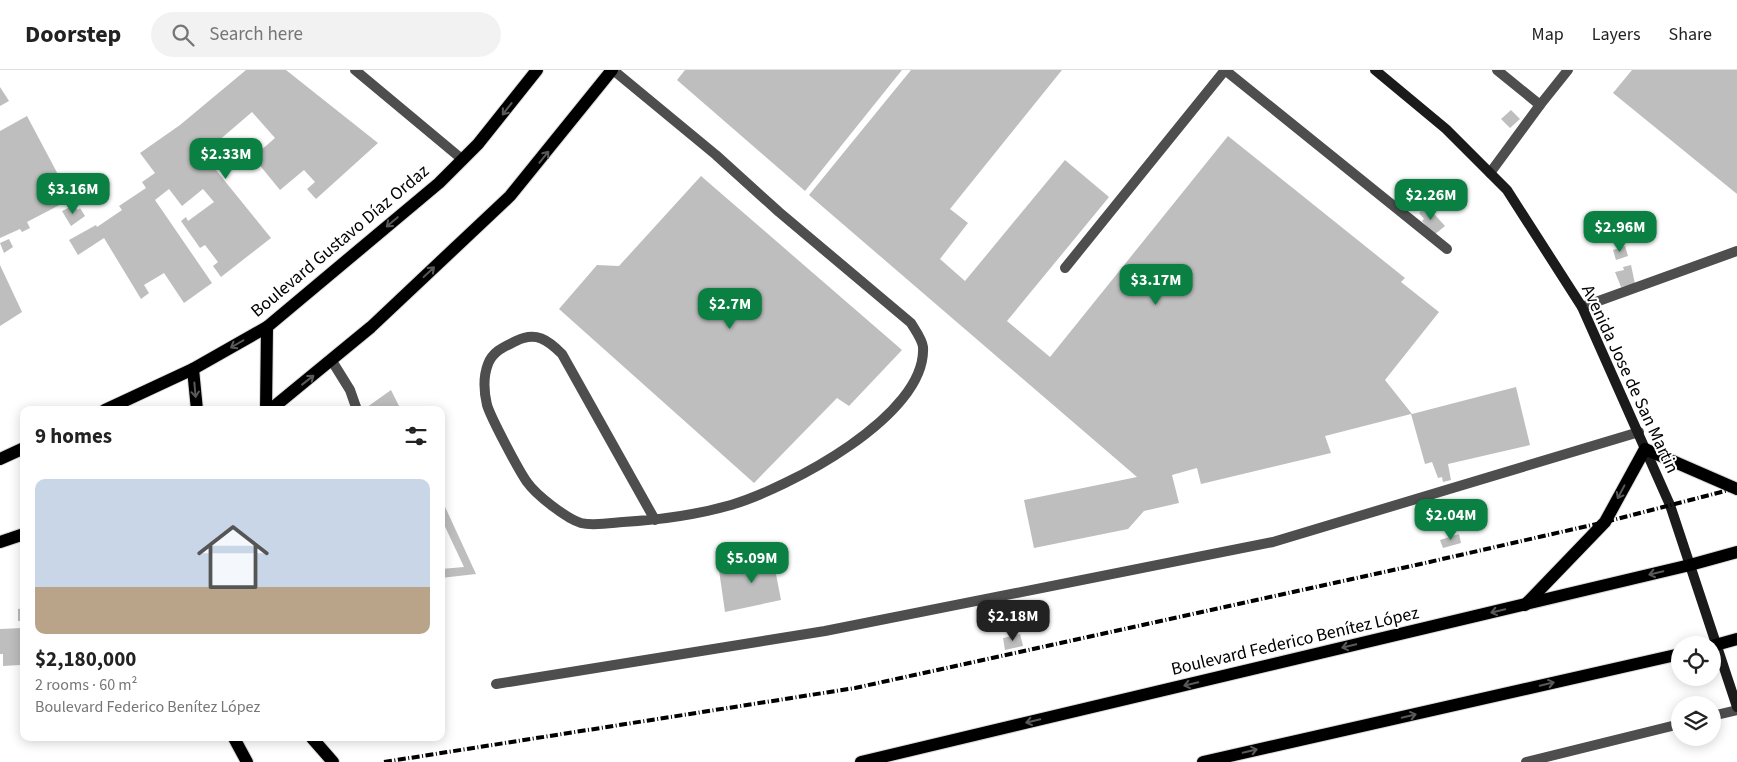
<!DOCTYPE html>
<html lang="en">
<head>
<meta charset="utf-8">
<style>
	body { margin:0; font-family:"Source Sans 3",sans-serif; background:#f2f2f2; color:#222; height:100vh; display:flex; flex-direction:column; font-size:19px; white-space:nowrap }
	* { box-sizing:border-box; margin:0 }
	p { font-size:16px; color:#767676 }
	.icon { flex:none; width:28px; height:28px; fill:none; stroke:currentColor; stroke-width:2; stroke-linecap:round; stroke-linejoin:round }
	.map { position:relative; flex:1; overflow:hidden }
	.side { position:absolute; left:20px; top:336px; width:425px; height:335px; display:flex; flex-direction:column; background:#fff; border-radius:10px; box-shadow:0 2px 12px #0003 }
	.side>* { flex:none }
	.fabs { position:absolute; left:1671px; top:566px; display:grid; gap:10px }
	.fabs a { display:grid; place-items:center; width:50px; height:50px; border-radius:50%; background:#fff; box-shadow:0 2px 12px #0003; font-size:25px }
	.price { position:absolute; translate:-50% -42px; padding:0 11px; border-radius:10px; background:#0b8043; color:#fff; font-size:16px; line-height:32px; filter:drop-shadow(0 1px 2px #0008) }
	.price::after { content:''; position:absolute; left:50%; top:30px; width:15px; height:11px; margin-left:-8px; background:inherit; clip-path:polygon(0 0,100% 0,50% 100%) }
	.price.on { background:#222; color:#fff }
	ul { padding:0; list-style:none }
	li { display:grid; align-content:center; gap:10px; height:265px; padding:0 15px }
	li+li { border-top:1px solid #e0e0e0 }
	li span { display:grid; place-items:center; height:155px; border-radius:10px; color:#555 }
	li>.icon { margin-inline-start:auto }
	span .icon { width:90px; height:90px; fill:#fffc; stroke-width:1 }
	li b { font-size:21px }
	h2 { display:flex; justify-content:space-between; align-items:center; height:60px; padding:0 15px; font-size:21px }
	header { display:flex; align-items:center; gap:30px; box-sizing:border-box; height:70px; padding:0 25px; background:#fff; border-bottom:1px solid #e0e0e0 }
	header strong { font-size:24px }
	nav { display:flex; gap:28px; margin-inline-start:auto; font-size:18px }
	.search { width:350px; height:45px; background:#f2f2f2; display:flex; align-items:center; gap:12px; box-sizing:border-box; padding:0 18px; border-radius:28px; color:#767676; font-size:19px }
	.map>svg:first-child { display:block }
</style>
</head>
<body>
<header>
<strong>Doorstep</strong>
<div class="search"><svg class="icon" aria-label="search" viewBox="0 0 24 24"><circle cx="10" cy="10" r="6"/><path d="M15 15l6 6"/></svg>Search here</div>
<nav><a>Map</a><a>Layers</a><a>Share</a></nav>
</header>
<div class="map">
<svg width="1737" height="692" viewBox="0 0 1737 692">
	<rect width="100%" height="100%" fill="#fff"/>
	<!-- building -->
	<g fill="#bebebe">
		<path d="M246,0h40l92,73 -62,56 -9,-10 8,-7 -11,-12 -24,20 -27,-33 22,-19 -23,-26 -49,42 68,84 -50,39 -8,-11 5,-4 -13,-17 -5,3 -19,-27 5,-4 2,4 26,-19 -11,-13 -21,17 -13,-17 -14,11 57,83 -28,20 -20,-30 -20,12 5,8 -8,6 -37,-61 -26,17 -9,-15 27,-15 1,2 25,-17 -3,-4 27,-18 -4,-6 13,-9 -15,-20 40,-28z"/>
		<path d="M685,0h217l-97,121 -128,-111z"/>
		<path d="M911,0h151l-112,139 18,14 -28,36 25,22 100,-121 44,37 -102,124 43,36 178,-221 177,142 -4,4 38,30 -54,68 27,34 104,-27 14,58 -82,19 3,16 -8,2 -1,-5 -4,1 -6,-16 -7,2 -14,-50 -86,22 6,17 -130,31 -4,-16 -25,7 7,28 -35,8 -16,18 -94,19 -10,-48 113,-23 -328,-282z"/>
		<path d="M1632,0h105v124l-124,-101z"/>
		<path d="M0,17l9,14 -9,5z"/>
		<path d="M1511,40l9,9 -10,9 -9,-9z"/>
		<path d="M27,46l44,83 -44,23 3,6 -8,4 -2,-3 -20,9v-107z"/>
		<path d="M701,106l201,174 -53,56 -12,-8 -83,85 -195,-174 38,-44 22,1z"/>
		<path d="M74,135l4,5 2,-2 5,8 -14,10 -9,-15z"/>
		<path d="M1427,136l18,20 -11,9 -12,-14 2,-2 -5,-6z"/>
		<path d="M9,169l4,8 -9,6 -4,-10z"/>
		<path d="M1625,176l3,10 -12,4 -3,-10z"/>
		<path d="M0,195l22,47 -22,14z"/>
		<path d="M1631,195l4,19 -14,3 -6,-15 9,-2 -1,-3z"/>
		<path d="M391,320l10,20h-38z"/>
		<path d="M441,428l35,76 -35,4v-9l23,-2 -23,-49z"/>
		<path d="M1459,464l2,9 -18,5 -3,-8z"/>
		<path d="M784,483l3,16 -7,1 1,4h-5l5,26 -56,12 -6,-42 54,-11v-3z"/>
		<path d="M24,538v13h-6v-12z"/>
		<path d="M22,558l2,25 -4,1v11l-17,1v-12h-3v-25z"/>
		<path d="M1020,564l3,12 -18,4 -2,-12z"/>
	</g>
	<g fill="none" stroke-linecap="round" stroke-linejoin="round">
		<defs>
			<g id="primary">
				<path d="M193,299l4,41"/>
				<path d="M105,340l88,-41 74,-42 172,-144 39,-39 59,-74"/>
				<path d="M266,340l1,-83"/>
				<path d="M270,340l101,-83 139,-131 102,-126"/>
				<path d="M0,389l24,-11"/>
				<path d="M0,472l24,-8"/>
				<path d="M1525,535l80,-83 40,-73 92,40"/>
				<path d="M1712,576l25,-7"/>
				<path d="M234,668l13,24"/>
				<path d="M312,668l21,24"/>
				<path d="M861,692l829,-197 47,-13"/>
				<path d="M1203,692l477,-108"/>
			</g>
		</defs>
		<!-- primary casing -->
		<use href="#primary" stroke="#dbdbdb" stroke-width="14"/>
		<!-- lane -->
		<g stroke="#4e4e4e" stroke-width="10">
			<path d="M613,0l103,85 63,57 132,111c4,7 11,16 12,24 4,69 -135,141 -192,158 -35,10 -72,15 -108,17 -12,1 -30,4 -42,1 -14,-4 -45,-28 -54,-41 -8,-11 -36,-64 -40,-77 -3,-13 -4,-28 1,-41 5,-13 16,-17 28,-23 20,-10 32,-1 46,13l93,166"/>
			<path d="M1225,0l222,179"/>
			<path d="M1540,35l28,-35"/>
			<path d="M1490,103l50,-68 -43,-35"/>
			<path d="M1065,198l160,-198"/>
			<path d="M1582,237l155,-56"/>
			<path d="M332,291l18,29 7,20"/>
			<path d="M496,614l329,-53 448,-89 366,-110"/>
		</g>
		<!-- street -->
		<g stroke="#4e4e4e" stroke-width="10">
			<path d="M355,0l108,90"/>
			<path d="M1712,646l25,-6"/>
			<path d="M1526,692l154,-38"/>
		</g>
		<!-- secondary -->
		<path stroke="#1b1b1b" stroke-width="10" d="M1375,0l71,59 61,61 75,117 88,198 67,202"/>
		<!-- primary -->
		<use href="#primary" stroke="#000" stroke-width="12"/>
		<!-- rail -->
		<path stroke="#000" stroke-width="4" stroke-dasharray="8 2.5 1 2.5" stroke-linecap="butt" d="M384,692l471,-74 570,-125 180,-41 132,-34"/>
	</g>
	<!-- one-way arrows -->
	<defs><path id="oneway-shaft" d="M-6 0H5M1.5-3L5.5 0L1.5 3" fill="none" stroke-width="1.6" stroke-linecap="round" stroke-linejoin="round" transform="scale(1.25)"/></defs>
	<g stroke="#595959">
		<use href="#oneway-shaft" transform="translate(507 39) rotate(128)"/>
		<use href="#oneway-shaft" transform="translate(544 87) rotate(-51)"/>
		<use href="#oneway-shaft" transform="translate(392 152) rotate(140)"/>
		<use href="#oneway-shaft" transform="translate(429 202) rotate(-43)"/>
		<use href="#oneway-shaft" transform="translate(237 274) rotate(150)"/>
		<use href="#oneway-shaft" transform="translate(308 310) rotate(-38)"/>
		<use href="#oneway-shaft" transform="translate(195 320) rotate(85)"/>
		<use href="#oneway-shaft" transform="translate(1621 422) rotate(118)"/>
		<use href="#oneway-shaft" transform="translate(1656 503) rotate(167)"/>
		<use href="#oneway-shaft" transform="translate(1498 541) rotate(167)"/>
		<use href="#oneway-shaft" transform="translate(1349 576) rotate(167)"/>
		<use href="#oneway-shaft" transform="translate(1191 614) rotate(167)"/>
		<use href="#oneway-shaft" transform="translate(1547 614) rotate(-13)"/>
		<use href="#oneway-shaft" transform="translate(1409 646) rotate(-13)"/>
		<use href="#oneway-shaft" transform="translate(1033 651) rotate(167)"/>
		<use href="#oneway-shaft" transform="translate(1250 681) rotate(-13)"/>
	</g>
	<g text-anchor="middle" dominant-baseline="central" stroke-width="4" stroke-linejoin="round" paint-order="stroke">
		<!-- street labels -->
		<g font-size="18" fill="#000" stroke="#fff">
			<text transform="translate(340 171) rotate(-40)">Boulevard Gustavo Díaz Ordaz</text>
			<text transform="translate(1630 309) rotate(65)">Avenida Jose de San Martin</text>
			<text transform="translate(1295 571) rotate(-13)">Boulevard Federico Benítez López</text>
		</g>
	</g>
</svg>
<div class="fabs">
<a><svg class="icon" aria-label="locate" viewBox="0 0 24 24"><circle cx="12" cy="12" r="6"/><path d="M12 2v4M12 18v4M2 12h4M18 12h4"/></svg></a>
<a><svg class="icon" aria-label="layers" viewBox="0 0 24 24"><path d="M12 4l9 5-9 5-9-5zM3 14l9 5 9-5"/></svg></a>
</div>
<b class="price" style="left:226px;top:110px">$2.33M</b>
<b class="price" style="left:73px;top:145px">$3.16M</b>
<b class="price" style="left:1431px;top:151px">$2.26M</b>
<b class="price" style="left:1620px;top:183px">$2.96M</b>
<b class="price" style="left:1156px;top:236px">$3.17M</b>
<b class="price" style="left:730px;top:260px">$2.7M</b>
<b class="price" style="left:1451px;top:471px">$2.04M</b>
<b class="price" style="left:752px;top:514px">$5.09M</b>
<b class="price on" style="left:1013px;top:572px">$2.18M</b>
<section class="side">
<h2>9 homes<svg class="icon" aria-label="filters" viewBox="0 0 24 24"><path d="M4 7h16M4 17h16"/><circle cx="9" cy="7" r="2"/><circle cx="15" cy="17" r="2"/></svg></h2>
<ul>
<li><span style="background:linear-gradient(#c9d6e8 70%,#b9a48a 0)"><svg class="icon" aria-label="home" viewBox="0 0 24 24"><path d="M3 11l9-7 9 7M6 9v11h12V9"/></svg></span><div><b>$2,180,000</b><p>2 rooms · 60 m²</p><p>Boulevard Federico Benítez López</p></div></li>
</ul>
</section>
</div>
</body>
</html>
